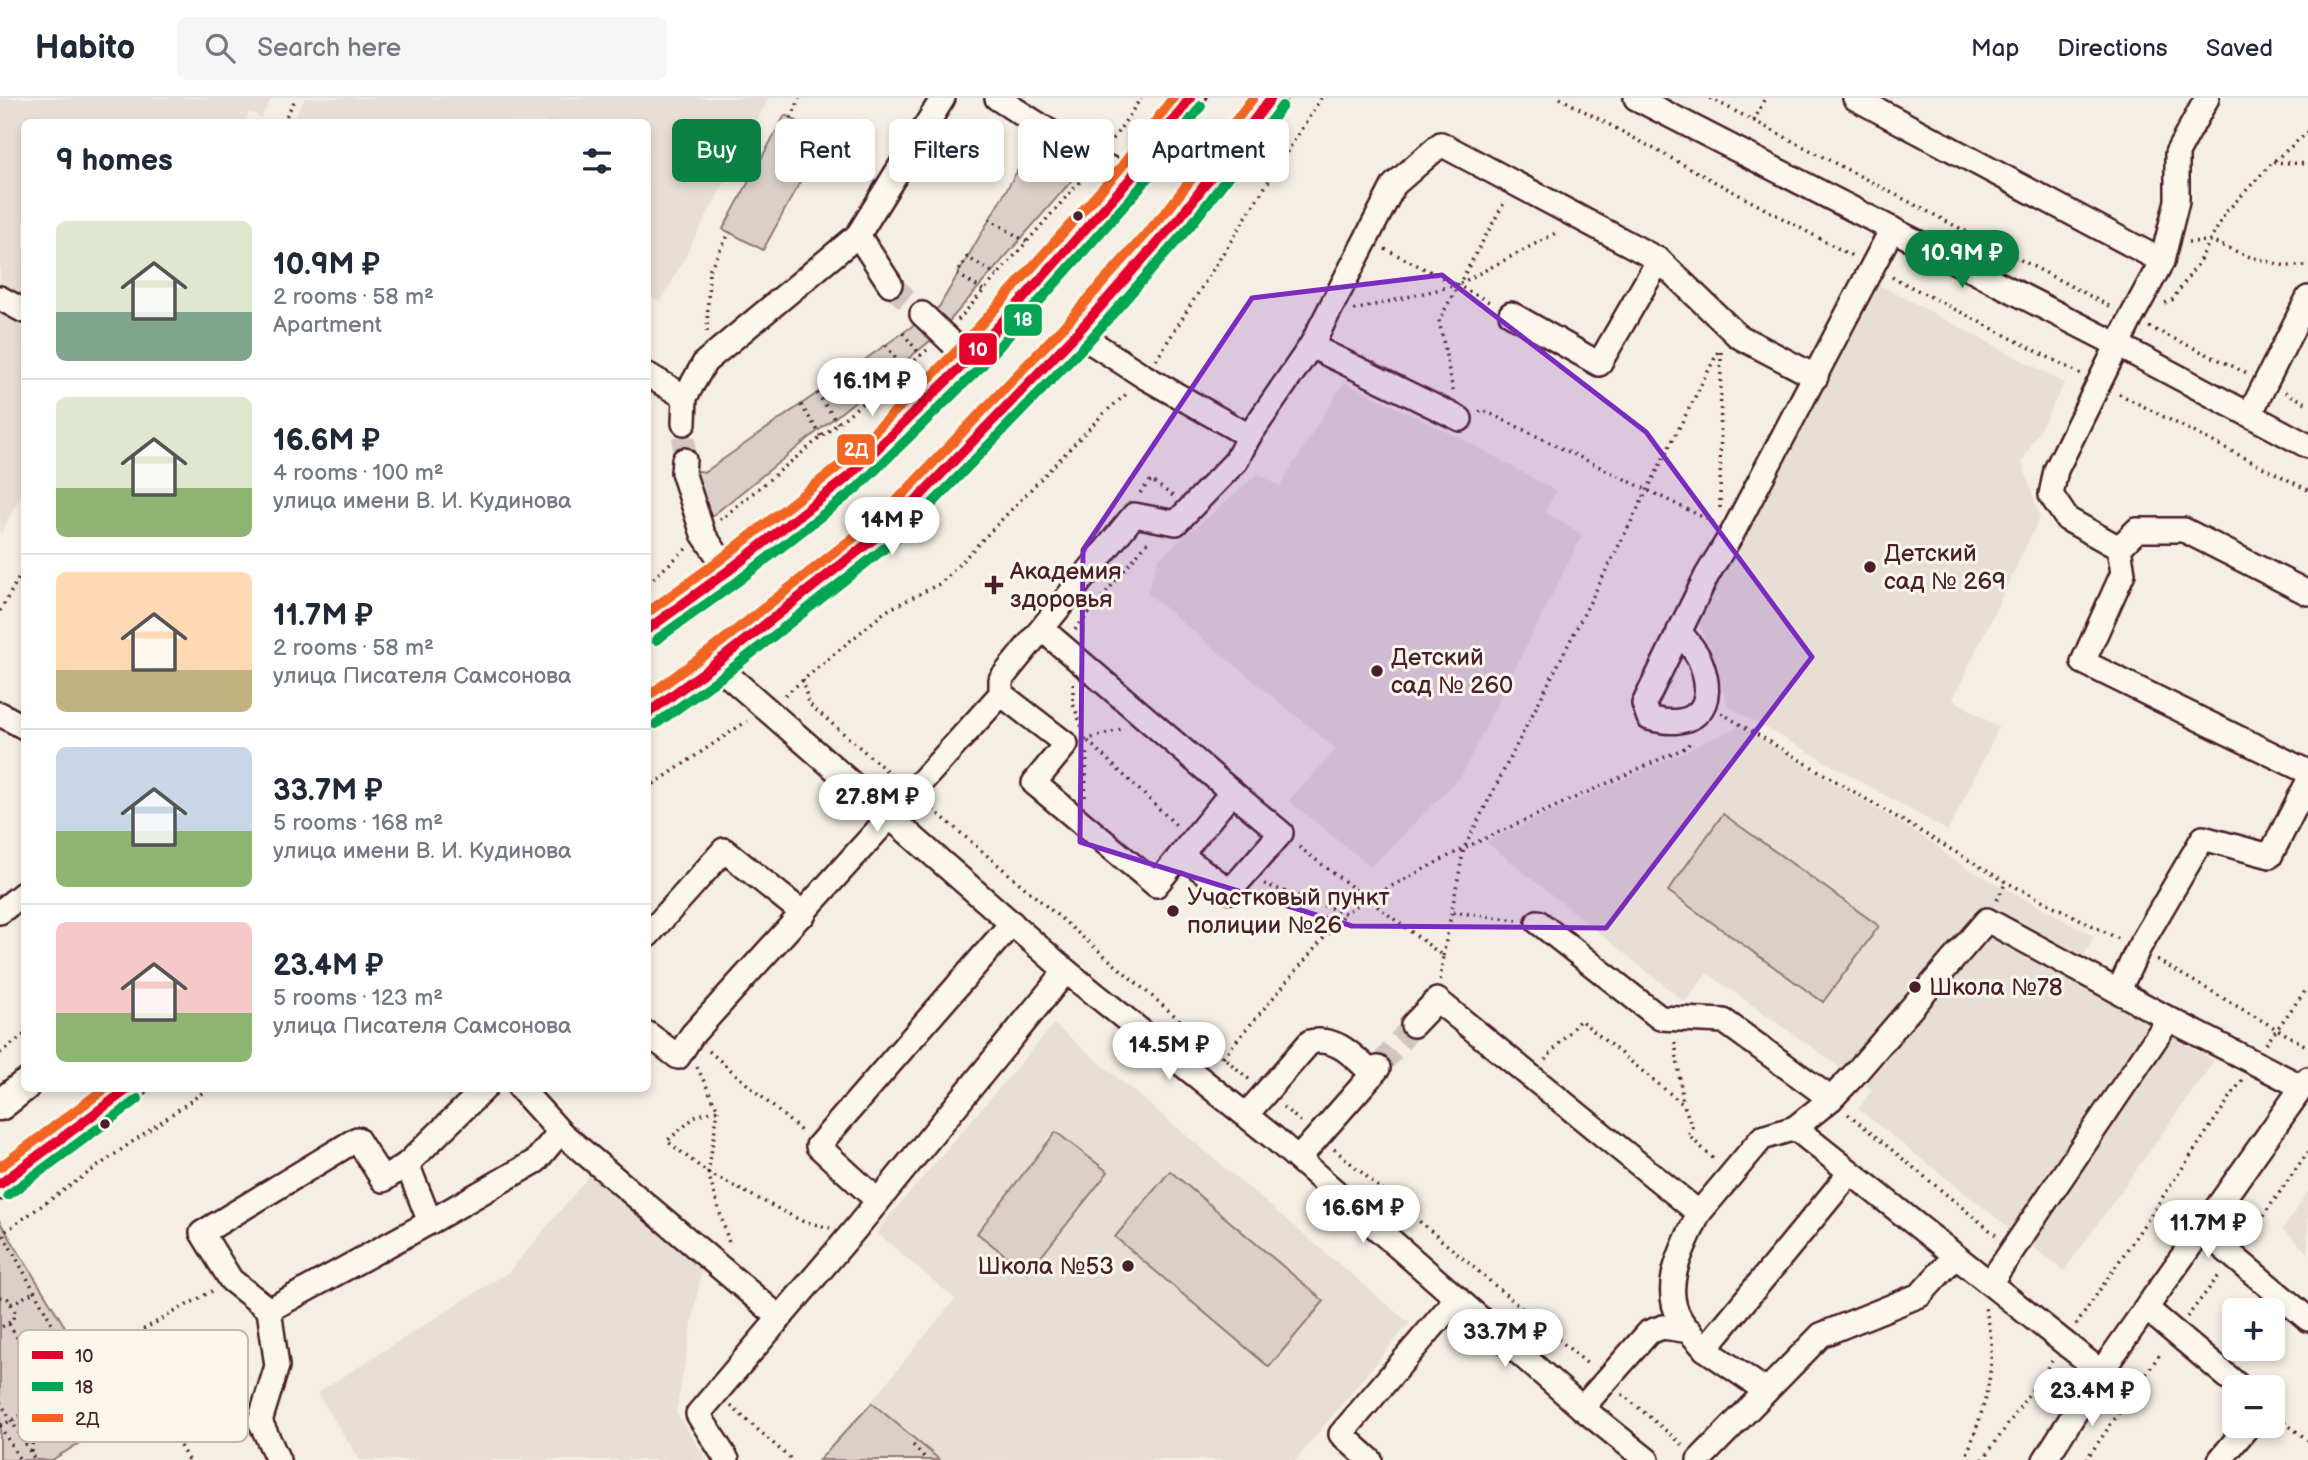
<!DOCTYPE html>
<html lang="en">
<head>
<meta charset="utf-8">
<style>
	body { margin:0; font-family:"Balsamiq Sans",sans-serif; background:#f6f6f7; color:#1f2937; height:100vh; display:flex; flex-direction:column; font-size:26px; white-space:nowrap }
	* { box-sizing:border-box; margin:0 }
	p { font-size:23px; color:#747a83 }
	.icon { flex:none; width:38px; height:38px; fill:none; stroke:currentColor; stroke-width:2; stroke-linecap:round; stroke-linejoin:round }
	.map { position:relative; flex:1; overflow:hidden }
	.details { position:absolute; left:21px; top:21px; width:630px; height:973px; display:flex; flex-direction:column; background:#fff; border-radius:10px; box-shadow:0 4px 10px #0003 }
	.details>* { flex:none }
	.guide { position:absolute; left:672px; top:21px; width:665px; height:63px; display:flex; gap:14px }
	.tools { position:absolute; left:2222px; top:1200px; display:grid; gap:14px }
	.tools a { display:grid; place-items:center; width:63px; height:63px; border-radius:10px; background:#fff; box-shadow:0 4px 10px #0003; font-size:35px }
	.price { position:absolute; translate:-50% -60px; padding:0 16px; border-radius:24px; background:#fff; color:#222; font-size:23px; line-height:46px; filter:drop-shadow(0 2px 4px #0008) }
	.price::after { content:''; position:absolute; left:50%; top:42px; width:21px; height:16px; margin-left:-10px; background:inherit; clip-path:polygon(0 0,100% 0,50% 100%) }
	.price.selected { background:#0b8043; color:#fff }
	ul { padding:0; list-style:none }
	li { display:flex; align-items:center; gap:21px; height:175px; padding:0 35px }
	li+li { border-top:2px solid #e0e1e3 }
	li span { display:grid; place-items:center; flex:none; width:196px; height:140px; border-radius:10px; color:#555 }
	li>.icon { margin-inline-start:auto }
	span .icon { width:84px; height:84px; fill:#fffc; stroke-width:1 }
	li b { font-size:30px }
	h2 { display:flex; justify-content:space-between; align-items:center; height:84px; padding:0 35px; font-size:30px }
	.pill { padding:0 24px; border-radius:10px; background:#fff; box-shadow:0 4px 10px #0003; font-size:24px; line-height:63px }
	.pill.selected { background:#0b8043; color:#fff }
	header { display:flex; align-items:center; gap:42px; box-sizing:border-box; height:98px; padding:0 35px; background:#fff; border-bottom:2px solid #e0e1e3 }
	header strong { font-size:33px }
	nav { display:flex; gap:38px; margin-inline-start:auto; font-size:24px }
	.search { width:490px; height:63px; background:#f6f6f7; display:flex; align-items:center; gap:18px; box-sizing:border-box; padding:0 24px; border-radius:10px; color:#747a83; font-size:26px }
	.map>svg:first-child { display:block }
</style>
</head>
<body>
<header>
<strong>Habito</strong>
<div class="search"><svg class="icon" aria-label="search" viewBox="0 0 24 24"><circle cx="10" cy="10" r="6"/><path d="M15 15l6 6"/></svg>Search here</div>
<nav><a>Map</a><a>Directions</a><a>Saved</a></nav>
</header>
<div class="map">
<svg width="2308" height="1362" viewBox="0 0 2308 1362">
	<rect width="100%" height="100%" fill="#f4eee4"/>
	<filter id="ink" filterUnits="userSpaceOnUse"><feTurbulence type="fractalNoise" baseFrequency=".0143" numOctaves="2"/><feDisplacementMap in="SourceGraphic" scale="14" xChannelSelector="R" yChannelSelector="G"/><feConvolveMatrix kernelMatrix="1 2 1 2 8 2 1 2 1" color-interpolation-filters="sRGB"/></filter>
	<g filter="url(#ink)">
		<!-- built -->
		<g fill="#e7dfd6">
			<path d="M0,0h272l-11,20 -11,-6 -6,10h-220v183l-24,-13z"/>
			<path d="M305,0h464l-108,204 -13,-7v-173h-356z"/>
			<path d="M1876,185l189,100 -43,79 18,55 -87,182 46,29 -51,103 -219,-124 -32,-90z"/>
			<path d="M0,209l24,13v169l-24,46z"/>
			<path d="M1344,284l130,63 82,46 -11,21 37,23 -121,241 -90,91 -82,-66 47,-52 -189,-156 11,-34 100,-85 22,12z"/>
			<path d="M1740,628l195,118 16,15 143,77 -18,36 55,31 12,16 71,42 -150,210 -206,-162 14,-19 -165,-117 -22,29 -199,-160z"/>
			<path d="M1054,926l355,299 -113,137h-356l-69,-58 84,-103 -79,-67z"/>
			<path d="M595,1071l108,94 -27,149 31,48h-347l-43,-67 193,-122z"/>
			<path d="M2308,1093v62l-25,-24z"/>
		</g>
		<!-- green -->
		<g fill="#dbd0c9" stroke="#92787a" stroke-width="2">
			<path d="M785,17l40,21 -62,114 -40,-21z"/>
			<path d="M1038,37l49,28 -143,164 -14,-14 9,-6z"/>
			<path d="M921,222l14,17 -228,183 -15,-50 13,2z"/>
			<path d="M1723,716l156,112 -56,76 -155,-111z"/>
			<path d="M1056,1034l52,40 -80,101 -51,-40z"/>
			<path d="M1170,1073l154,130 -55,66 -154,-130z"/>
			<path d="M0,1124l121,195 -69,43h-52z"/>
			<path d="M872,1305l68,57h-121z"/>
		</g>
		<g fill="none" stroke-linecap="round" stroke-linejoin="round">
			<!-- minor-tunnel -->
			<g stroke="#d2c5bf" stroke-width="23" stroke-dasharray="23 11" stroke-linecap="butt">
				<path d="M890,186l32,30"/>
				<path d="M684,362v-37"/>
				<path d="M1378,970l35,-43"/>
			</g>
			<defs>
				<g id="minor">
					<path d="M997,0l100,64 33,17"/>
					<path d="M1636,0l482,247 190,101"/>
					<path d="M1855,0l307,163 -31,57 -75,152 -5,25 16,24 52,29 4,25 -40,89 225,110"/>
					<path d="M858,137l32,49"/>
					<path d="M2162,163l15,-60v-48l30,-55"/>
					<path d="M0,200l24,13"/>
					<path d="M922,216l47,45"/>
					<path d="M1511,216l88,50 60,-104"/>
					<path d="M1077,235l68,44 104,59 62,-90 83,-161 47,-41 218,116 79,76 78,41"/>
					<path d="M1311,248l149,73"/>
					<path d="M648,277l37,22 20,-35 153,-127 85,-137"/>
					<path d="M2250,316l58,-116"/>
					<path d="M684,325l1,-26"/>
					<path d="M684,362l-1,12 20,62 25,37"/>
					<path d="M2119,450l18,-18h47l124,63"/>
					<path d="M1679,533c7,10 18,20 22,32 17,45 -7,68 -52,55l-5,-14 63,-129 26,-43 159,-303"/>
					<path d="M715,566l351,307 208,167 308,270 65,52"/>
					<path d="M1001,596l65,50 -32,39 122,102 76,-93 -190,-163"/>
					<path d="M0,616l24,13"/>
					<path d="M1181,757l49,36 51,-58 -49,-41"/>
					<path d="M0,814l24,-19"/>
					<path d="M1538,824l122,96 64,3 107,78"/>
					<path d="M648,837l76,-85 80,64"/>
					<path d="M2119,892l19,-41 65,-111 67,18 38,-74"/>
					<path d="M1413,927l24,-25 262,213 63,-75 33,-10 306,244"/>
					<path d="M648,936l30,23 14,-22 309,-341v-15l133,-164 42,8 60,-62 13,-25"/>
					<path d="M520,990l40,44 220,186"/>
					<path d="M1246,1017l64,-73c27,-6 44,15 63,32"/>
					<path d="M1795,1030l36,-29 22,-23 134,-156 182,99 133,68"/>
					<path d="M1298,1061l80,-91"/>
					<path d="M878,1103l-60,-55 194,-223"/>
					<path d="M1699,1115c-14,32 -39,71 -19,106 6,11 17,20 25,30"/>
					<path d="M430,1124l106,-61 24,-29"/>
					<path d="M2202,1132l106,89"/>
					<path d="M1990,1185l179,-264"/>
					<path d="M2147,1211l94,79"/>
					<path d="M269,1212l161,-88 -23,-58"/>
					<path d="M1766,1293l-61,-42 145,-176"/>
					<path d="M1582,1310l67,-76 14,-5 27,4"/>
					<path d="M278,1362l-18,-39 17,-55 -8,-56 -38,-30 -29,-47 155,-94 26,41 24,-16 78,-76"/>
					<path d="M727,1362l-29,-46 154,-181 214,-262"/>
					<path d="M1370,1362l-29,-26 116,-136"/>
					<path d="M1699,1362l122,-125 99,-40 35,-39"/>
					<path d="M2045,1362l56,-88 207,-293"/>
					<path d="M2220,1362l28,-34"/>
				</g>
				<g id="major">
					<path d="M648,531l80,-58 120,-94 121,-118 161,-180 60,-81"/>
					<path d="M648,615l67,-49 180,-142 182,-189 104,-117 90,-118"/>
					<path d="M0,1007l24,-19"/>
					<path d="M0,1086l130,-96"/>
				</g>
			</defs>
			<!-- minor casing -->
			<use href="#minor" stroke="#4a1f2b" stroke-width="28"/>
			<!-- major casing -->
			<use href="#major" stroke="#4a1f2b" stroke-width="35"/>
			<!-- path -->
			<g stroke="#4a1f2b" stroke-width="3.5" stroke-dasharray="2 5" stroke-linecap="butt">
				<path d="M1560,0l294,159"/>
				<path d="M1710,0l401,209"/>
				<path d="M791,20l9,-20"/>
				<path d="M1754,23l11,-23"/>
				<path d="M283,24l13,-24"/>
				<path d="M1109,47l32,-47"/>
				<path d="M2273,64l35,2"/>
				<path d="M989,121l38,23"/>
				<path d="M2188,144l23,-1 39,16 36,9h22"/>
				<path d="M1385,151l72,36 101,-53"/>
				<path d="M1892,179l189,97"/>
				<path d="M983,192l-26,-16 10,-17 30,18"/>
				<path d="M2165,205l7,-3 25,-35 29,-53 47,-50 35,-30"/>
				<path d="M1354,212l103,-25 36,19"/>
				<path d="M958,222l124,-141"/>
				<path d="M2149,229l98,46"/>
				<path d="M707,234l2,-62 21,-38"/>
				<path d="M903,235l18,23"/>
				<path d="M886,247l18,25"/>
				<path d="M1156,262l165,-262"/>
				<path d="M1453,293l-14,-71 65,-117"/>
				<path d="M2285,294l23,12"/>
				<path d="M817,295l21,30"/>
				<path d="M2119,296l189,96"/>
				<path d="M801,307l21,32"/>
				<path d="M1479,314l4,-2 232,113"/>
				<path d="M1140,395l11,-13 22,16"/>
				<path d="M1720,410l1,-156"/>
				<path d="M720,422l207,-170"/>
				<path d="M648,485l39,-35"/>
				<path d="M0,513l24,-42"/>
				<path d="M1075,532l75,-91"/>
				<path d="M803,581l5,24 87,75"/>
				<path d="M1073,586v20l9,23"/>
				<path d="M785,597l101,-84 55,-28 163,-170 25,-21"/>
				<path d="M1721,615l285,169 113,57"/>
				<path d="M1085,642l40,-12"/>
				<path d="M1088,643l88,84"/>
				<path d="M648,690l99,-67"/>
				<path d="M1085,699l2,-45"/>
				<path d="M928,707l322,275"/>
				<path d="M1299,749l144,109 -3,25"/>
				<path d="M1264,786l81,29 24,-15 95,-50 256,-500"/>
				<path d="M1997,802l9,-18"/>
				<path d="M1453,814l64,8"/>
				<path d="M1443,858l21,-108 223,-101 3,-5"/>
				<path d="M2157,862l151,87"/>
				<path d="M1675,944l8,61"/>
				<path d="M2266,946l42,-57"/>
				<path d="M709,953l92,80"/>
				<path d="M0,955l24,-18"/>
				<path d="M1223,959l122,-144"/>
				<path d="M1545,962l35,-40 104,85 8,22 -4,8 26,24"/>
				<path d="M697,969l21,43 -22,6 -29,25 41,32 10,-63"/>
				<path d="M1283,1009l18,15"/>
				<path d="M1848,1016l149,122"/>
				<path d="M1334,1051l256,217"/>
				<path d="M708,1075l94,48 28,7"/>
				<path d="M708,1075l22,73"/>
				<path d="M0,1137l209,-147"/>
				<path d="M2247,1141l61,-87"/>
				<path d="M0,1199l8,2 7,13 -3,9 -12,7"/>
				<path d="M11,1206l23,-12"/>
				<path d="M2187,1219l34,-44"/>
				<path d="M9,1226l40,67"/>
				<path d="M2076,1227l166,-245"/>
				<path d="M122,1244l66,118"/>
				<path d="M76,1269l136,-76"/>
				<path d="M1622,1296l61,51"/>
				<path d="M0,1304l35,58"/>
				<path d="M731,1308l61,54"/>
				<path d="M2273,1316l35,26"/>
				<path d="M0,1327c30,-9 54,-37 76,-58l-73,-133"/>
				<path d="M0,1328l20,34"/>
				<path d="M913,1347l14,15"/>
				<path d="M32,1354l2,-45"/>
				<path d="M1969,1362l-2,-6c19,-49 33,-95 18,-146"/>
				<path d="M1983,1362l69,-99"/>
				<path d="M2086,1362l76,-109"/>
			</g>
			<!-- minor -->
			<use href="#minor" stroke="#fbf7ec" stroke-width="23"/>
			<!-- major -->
			<use href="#major" stroke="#fbf7ec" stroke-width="30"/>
			<defs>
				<g id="bus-1">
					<path d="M648,531l80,-58 120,-94 121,-118 161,-180 60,-81"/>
					<path d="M648,615l67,-49 180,-142 182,-189 104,-117 90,-118"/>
					<path d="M0,1086l129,-96"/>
				</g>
				<g id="bus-2">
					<path d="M656,542l81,-58 120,-94 122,-119 161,-181 61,-82"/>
					<path d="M656,626l68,-49 181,-143 182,-189 104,-118 91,-119"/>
					<path d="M8,1097l130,-96"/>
				</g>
				<g id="bus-3">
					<path d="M648,514l72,-52 119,-94 120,-117 160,-179 54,-72"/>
					<path d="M648,598l59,-43 179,-141 181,-189 103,-116 83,-109"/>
					<path d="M0,1069l106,-79"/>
				</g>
			</defs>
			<!-- bus-1 casing -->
			<use href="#bus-1" stroke="#fbf7ec" stroke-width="16"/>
			<!-- bus-2 casing -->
			<use href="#bus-2" stroke="#fbf7ec" stroke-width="16"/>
			<!-- bus-3 casing -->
			<use href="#bus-3" stroke="#fbf7ec" stroke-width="16"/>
			<!-- bus-1 -->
			<use href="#bus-1" stroke="#e4002b" stroke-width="10"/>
			<!-- bus-2 -->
			<use href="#bus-2" stroke="#00a651" stroke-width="10"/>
			<!-- bus-3 -->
			<use href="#bus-3" stroke="#f26522" stroke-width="10"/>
		</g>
	</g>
	<!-- marked area -->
	<path fill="#7b2cbf" fill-opacity="0.2" stroke="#7b2cbf" stroke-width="5" stroke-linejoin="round" d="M1442,177l204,157 166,225 -206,271 -254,-2 -272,-84 3,-292 169,-252z"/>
	<!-- markers -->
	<g fill="#4a1f2b" stroke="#fbf7ec" stroke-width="2.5">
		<circle cx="1078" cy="118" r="6"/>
		<circle cx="1870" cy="469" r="7"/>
		<path d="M990.5 476.5h7v7h7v7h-7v7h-7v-7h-7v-7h7z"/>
		<circle cx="1377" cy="573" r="7"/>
		<circle cx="1173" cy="813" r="7"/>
		<circle cx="1915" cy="889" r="7"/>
		<circle cx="105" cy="1026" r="6"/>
		<circle cx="1128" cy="1168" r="7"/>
	</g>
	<g text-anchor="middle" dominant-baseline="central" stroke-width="6" stroke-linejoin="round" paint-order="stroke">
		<!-- poi labels -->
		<g font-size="24" fill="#4a1f2b" stroke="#fbf7ec" text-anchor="start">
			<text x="1884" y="455">Детский<tspan x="1884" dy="28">сад № 269</tspan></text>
			<text x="1010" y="473">Академия<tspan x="1010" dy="28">здоровья</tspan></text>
			<text x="1391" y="559">Детский<tspan x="1391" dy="28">сад № 260</tspan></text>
			<text x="1187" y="799">Участковый пункт<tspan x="1187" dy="28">полиции №26</tspan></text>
			<text x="1929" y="889">Школа №78</text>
			<text x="1114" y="1168" text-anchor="end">Школа №53</text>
		</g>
	</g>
	<!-- legend -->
	<rect x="18" y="1232" width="230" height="112" rx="10" fill="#fbf7ec" stroke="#c6b6b2" stroke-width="2"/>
	<rect x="32" y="1253" width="31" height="8" fill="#e4002b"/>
	<rect x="32" y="1284" width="31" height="9" fill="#00a651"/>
	<rect x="32" y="1316" width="31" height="8" fill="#f26522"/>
	<g font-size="19" fill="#4a1f2b">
		<text x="75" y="1264">10</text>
		<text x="75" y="1295">18</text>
		<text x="75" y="1327">2Д</text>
	</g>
	<g stroke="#fbf7ec" stroke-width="2.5">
		<rect x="1003" y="205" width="40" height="34" rx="7" fill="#00a651"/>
		<rect x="958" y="234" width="40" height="34" rx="7" fill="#e4002b"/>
		<rect x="836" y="335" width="40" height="33" rx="7" fill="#f26522"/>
	</g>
	<g font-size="19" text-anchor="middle" font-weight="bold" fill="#fff">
		<text x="1023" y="228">18</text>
		<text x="978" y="258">10</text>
		<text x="856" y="358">2Д</text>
	</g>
</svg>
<div class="tools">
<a>+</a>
<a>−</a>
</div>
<b class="price selected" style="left:1962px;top:192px">10.9M ₽</b>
<b class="price" style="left:872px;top:320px">16.1M ₽</b>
<b class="price" style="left:892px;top:459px">14M ₽</b>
<b class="price" style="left:877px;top:736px">27.8M ₽</b>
<b class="price" style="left:1169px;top:984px">14.5M ₽</b>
<b class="price" style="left:1363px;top:1147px">16.6M ₽</b>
<b class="price" style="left:2208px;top:1162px">11.7M ₽</b>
<b class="price" style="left:1505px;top:1271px">33.7M ₽</b>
<b class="price" style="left:2092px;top:1330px">23.4M ₽</b>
<div class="guide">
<a class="pill selected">Buy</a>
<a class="pill">Rent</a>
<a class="pill">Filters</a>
<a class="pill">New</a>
<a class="pill">Apartment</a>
</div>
<section class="details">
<h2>9 homes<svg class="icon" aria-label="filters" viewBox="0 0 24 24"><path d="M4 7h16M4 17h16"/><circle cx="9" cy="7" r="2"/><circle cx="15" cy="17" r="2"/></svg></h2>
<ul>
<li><span style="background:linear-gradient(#dfe7d0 65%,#7fa58c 0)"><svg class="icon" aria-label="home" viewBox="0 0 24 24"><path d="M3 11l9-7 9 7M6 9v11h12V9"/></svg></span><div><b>10.9M ₽</b><p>2 rooms · 58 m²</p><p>Apartment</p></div></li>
<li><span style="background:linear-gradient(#dfe7d0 65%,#8fb573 0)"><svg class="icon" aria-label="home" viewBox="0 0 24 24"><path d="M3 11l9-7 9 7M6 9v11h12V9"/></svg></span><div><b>16.6M ₽</b><p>4 rooms · 100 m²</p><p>улица имени В. И. Кудинова</p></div></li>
<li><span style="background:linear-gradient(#ffd9b3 70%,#c2b280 0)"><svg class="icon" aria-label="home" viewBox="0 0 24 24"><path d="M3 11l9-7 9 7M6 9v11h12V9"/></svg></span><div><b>11.7M ₽</b><p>2 rooms · 58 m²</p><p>улица Писателя Самсонова</p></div></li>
<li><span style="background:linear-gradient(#c9d6e8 60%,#8fb573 0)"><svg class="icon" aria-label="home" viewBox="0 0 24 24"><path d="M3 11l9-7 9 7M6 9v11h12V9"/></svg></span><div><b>33.7M ₽</b><p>5 rooms · 168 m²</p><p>улица имени В. И. Кудинова</p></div></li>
<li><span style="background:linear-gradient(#f6c9c9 65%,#8fb573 0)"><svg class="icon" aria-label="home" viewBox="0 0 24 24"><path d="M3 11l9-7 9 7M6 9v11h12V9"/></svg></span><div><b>23.4M ₽</b><p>5 rooms · 123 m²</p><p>улица Писателя Самсонова</p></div></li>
</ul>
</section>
</div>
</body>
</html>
